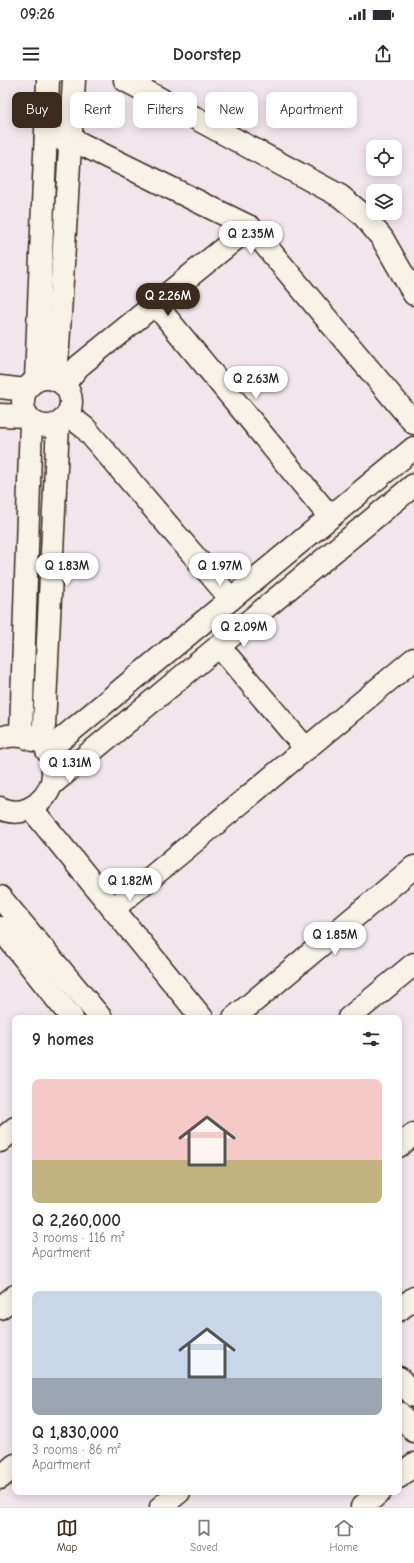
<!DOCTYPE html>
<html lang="en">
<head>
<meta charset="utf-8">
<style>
	body { margin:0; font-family:"Comic Neue",sans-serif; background:#f7f7f7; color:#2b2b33; height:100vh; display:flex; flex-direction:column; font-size:15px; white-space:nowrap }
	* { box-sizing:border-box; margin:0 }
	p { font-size:13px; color:#7c7c81 }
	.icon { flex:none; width:22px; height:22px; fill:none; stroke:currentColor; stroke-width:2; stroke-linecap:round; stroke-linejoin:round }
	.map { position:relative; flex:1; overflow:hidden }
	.drawer { position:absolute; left:12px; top:935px; width:390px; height:480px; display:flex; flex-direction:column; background:#fff; border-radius:8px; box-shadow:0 2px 10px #0003 }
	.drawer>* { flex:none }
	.top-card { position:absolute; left:12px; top:12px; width:390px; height:36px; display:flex; gap:8px }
	.tools { position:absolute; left:366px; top:60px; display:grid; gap:8px }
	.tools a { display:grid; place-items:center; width:36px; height:36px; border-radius:8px; background:#fff; box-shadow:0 2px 10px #0003; font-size:20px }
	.price { position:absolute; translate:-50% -34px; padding:0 9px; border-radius:14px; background:#fff; color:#222; font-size:13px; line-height:26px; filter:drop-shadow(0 1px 2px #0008) }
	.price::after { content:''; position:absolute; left:50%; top:24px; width:12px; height:9px; margin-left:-6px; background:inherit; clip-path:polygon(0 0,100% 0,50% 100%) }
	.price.selected { background:#3b2a1e; color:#fff }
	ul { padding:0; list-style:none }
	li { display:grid; align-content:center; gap:8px; height:212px; padding:0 20px }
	li span { display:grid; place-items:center; height:124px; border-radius:8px; color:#555 }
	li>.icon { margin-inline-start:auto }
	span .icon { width:72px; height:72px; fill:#fffc; stroke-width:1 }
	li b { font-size:17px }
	h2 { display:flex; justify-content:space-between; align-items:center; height:48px; padding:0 20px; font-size:17px }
	.chip { padding:0 14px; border-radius:8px; background:#fff; box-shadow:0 2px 10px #0003; font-size:14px; line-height:36px }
	.chip.selected { background:#3b2a1e; color:#fff }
	.status { display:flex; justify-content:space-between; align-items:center; height:28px; padding:0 20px; background:#fff; direction:ltr }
	.status svg { height:11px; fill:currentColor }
	header { display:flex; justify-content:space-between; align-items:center; height:52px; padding:0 20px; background:#fff; font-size:18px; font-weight:700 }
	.dock { display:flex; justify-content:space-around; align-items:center; height:56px; border-top:1px solid #e1e1e2; background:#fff; font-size:11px; color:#7c7c81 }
	.dock a { display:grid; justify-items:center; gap:2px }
	.dock .selected { color:#3b2a1e }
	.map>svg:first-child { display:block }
</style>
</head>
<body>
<div class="status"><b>09:26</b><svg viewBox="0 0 49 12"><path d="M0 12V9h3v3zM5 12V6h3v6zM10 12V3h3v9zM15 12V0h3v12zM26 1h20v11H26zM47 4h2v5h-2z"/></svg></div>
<header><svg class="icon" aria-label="menu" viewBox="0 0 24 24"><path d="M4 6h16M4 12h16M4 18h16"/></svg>Doorstep<svg class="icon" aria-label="share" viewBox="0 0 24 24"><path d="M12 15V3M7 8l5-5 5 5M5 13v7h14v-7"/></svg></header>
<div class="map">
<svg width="414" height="1427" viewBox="0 0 414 1427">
	<rect width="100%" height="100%" fill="#f1e6ec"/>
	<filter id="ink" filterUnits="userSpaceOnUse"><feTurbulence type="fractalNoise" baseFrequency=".025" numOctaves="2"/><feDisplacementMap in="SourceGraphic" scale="8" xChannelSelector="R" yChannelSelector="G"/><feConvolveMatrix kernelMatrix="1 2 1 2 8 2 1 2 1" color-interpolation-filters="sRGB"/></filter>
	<g filter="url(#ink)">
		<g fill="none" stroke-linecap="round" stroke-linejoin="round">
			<defs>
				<g id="minor">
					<path d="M125,0l215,116 22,18 20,24 32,56"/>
					<path d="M46,58l25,1 179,88 164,196"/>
					<path d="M156,225l174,212"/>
					<circle cx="47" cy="322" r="24"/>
					<path d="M36,300l12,-300"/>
					<path d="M56,300l18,-300"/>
					<path d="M64,304l15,-18 171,-139"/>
					<path d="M0,307l26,3"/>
					<path d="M0,335l26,1"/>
					<path d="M68,335l17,13 146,171"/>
					<path d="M219,566l87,103"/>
					<path d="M21,655l10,-314"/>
					<path d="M0,658c12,-4 22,-4 33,2"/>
					<path d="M38,661l6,-15 14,-302"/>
					<path d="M47,671l367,-303"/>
					<path d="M52,704l362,-299"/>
					<path d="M0,728c26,13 55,-11 53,-38"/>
					<path d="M31,728l171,210"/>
					<path d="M0,817l101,121"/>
					<path d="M113,829l301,-250"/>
					<path d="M0,848l72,90"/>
					<path d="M234,938l180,-151"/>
					<path d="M349,938l65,-54"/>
					<path d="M0,1061l15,-13"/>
					<path d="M399,1066l15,-12"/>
					<path d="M0,1228l15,-12"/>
					<path d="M399,1230l15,-12"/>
					<path d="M399,1298l15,18"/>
					<path d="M399,1333l15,18"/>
					<path d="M399,1397l15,-13"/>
					<path d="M0,1398l15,-13"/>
					<path d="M161,1427l18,-15"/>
					<path d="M362,1427l18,-15"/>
				</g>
			</defs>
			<!-- minor casing -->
			<use href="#minor" stroke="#3b2a1e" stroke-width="25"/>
			<!-- minor -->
			<use href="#minor" stroke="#f7f3e8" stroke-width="22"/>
		</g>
	</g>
</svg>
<div class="tools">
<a><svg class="icon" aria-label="locate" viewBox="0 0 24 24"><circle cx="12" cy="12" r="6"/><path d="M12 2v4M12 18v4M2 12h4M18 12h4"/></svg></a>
<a><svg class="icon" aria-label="layers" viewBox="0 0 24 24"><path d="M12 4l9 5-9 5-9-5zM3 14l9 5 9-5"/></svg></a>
</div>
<b class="price" style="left:251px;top:175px">Q 2.35M</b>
<b class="price selected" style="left:168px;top:237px">Q 2.26M</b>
<b class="price" style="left:256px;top:320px">Q 2.63M</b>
<b class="price" style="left:67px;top:507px">Q 1.83M</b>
<b class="price" style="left:220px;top:507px">Q 1.97M</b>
<b class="price" style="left:244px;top:568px">Q 2.09M</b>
<b class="price" style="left:70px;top:704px">Q 1.31M</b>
<b class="price" style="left:130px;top:822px">Q 1.82M</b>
<b class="price" style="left:335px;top:876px">Q 1.85M</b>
<div class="top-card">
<a class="chip selected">Buy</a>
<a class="chip">Rent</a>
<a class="chip">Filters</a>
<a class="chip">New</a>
<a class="chip">Apartment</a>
</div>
<section class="drawer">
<h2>9 homes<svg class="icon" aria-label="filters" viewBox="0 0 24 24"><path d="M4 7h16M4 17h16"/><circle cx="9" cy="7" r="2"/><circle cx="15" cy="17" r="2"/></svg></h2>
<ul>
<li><span style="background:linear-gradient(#f6c9c9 65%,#c2b280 0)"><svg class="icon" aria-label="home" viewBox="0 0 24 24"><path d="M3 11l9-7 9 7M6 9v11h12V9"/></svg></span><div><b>Q 2,260,000</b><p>3 rooms · 116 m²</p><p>Apartment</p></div></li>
<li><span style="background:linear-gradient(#c9d6e8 70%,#9aa5b1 0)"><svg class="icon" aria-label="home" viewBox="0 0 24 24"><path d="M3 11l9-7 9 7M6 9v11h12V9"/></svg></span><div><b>Q 1,830,000</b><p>3 rooms · 86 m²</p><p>Apartment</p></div></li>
</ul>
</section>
</div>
<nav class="dock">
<a class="selected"><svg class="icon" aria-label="map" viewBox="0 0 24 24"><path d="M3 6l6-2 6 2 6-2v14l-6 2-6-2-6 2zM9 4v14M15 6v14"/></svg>Map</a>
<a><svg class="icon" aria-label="saved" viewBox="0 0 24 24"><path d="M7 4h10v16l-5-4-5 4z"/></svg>Saved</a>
<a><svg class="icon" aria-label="home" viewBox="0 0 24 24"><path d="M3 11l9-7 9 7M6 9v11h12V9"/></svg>Home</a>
</nav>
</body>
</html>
